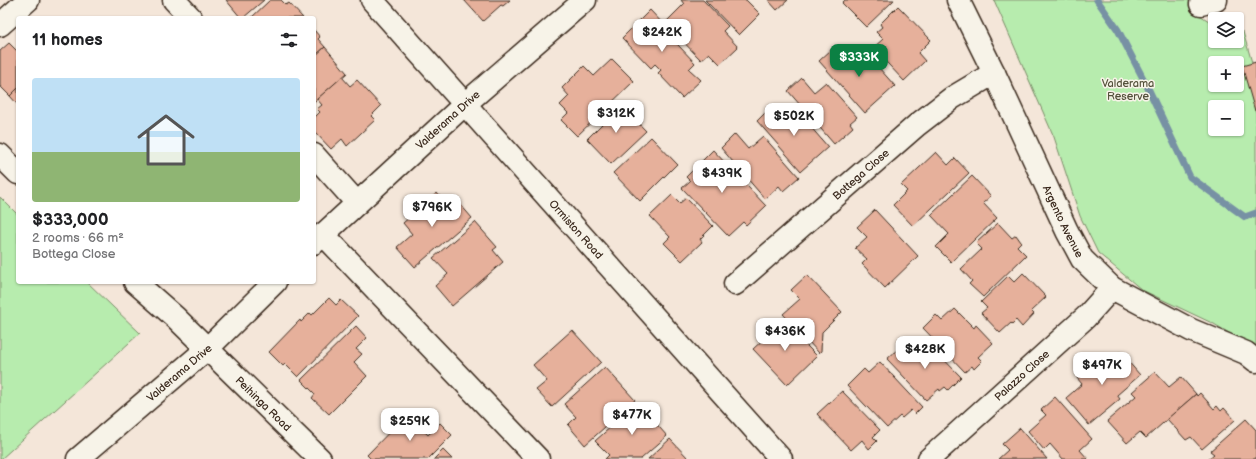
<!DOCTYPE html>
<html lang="en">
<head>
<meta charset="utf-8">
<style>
	body { margin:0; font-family:"Balsamiq Sans",sans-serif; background:#f2f2f2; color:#202124; height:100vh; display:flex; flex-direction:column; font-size:15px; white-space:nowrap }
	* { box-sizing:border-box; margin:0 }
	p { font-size:13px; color:#757577 }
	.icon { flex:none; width:22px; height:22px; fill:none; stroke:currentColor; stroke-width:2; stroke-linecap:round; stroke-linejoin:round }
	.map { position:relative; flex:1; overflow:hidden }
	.sheet { position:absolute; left:16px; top:16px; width:300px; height:268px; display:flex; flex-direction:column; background:#fff; border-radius:4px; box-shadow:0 1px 3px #0004 }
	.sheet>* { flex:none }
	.fabs { position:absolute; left:1208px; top:12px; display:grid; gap:8px }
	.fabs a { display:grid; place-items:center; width:36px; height:36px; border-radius:4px; background:#fff; box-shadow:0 1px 3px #0004; font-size:20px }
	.price { position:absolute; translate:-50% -34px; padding:0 9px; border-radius:8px; background:#fff; color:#222; font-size:13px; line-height:26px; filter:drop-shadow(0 1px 2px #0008) }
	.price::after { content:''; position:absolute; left:50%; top:24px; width:12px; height:9px; margin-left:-6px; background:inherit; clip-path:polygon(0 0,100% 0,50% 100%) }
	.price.current { background:#0b8043; color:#fff }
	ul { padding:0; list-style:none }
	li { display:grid; align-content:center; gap:8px; height:212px; padding:0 16px }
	li span { display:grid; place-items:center; height:124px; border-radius:4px; color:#555 }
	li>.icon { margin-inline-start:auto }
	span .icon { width:72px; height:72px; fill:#fffc; stroke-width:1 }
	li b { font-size:17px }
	h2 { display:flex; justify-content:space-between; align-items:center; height:48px; padding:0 16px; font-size:17px }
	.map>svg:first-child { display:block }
</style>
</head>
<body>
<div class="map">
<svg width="1256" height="459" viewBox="0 0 1256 459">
	<rect width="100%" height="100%" fill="#f4e6d9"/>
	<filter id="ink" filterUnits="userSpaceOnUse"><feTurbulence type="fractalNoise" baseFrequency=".025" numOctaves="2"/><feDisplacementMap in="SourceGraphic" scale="8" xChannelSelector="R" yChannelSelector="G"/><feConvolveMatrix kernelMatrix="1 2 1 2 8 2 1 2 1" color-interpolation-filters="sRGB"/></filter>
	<g filter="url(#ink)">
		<!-- green -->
		<g fill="#b7ecae" stroke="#798b66" fill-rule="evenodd">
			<path d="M994,0h197l1,10 23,15v16h22v-10l6,1 13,44v273l-42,-25 -72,-34 -44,-37 -18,-37 -26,-79zM1215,63h22v22h-22zM1215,107h22v22h-22z"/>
			<path d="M0,197l18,18v67h69l53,51 -139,126h-1z"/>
		</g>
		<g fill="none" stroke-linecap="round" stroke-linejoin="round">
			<!-- stream -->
			<path stroke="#7791a4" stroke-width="7" d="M1097,0l21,30 29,56 43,91 55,40 11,-4"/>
		</g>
		<!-- building -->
		<g fill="#e6b09b" stroke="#3b2a1e">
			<path d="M226,0h38l-21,18h-2z"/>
			<path d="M270,0h11l5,5 3,-2 14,15h-52z"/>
			<path d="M464,0h46l-7,6 -2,-1 -18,16z"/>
			<path d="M681,0h22l25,26 -5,5 15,16 -18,17 -11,-11 -8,7 -36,-37 19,-19z"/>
			<path d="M705,0h41l14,14 -21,21z"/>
			<path d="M768,0h20l-11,10z"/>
			<path d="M845,0h49l-28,27 -24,-24z"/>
			<path d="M898,6l33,34 -13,13 7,8 -21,20 -31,-33 10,-9 -7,-7 6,-5 -2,-3z"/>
			<path d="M650,10l16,17 -3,2 32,34 -6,6 12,11 -19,18 -24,-25 3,-3 -6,-6 -4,4 -29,-30z"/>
			<path d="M314,30l6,7 -2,2 7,8 -11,10z"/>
			<path d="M9,43l8,8 1,-1v38l-8,8 -10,-10v-35z"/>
			<path d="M325,47l22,26 -33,29v-45z"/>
			<path d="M832,49l13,16 18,-15 32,36 -30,27 -46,-52z"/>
			<path d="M612,59l22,22 -57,55 -16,-16 7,-7 -8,-8 9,-9 -7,-8 22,-22 10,10z"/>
			<path d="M1256,62v49h-1l-13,-45z"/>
			<path d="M342,77l8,9 7,-6 24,26 -10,10 4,4 -28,26 -5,-7 -11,10 -17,-18v-13l6,-6 -3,-3 5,-4 -5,-6z"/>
			<path d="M802,78l12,14 12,-10 31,35 -7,6 3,4 -19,17 -46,-53z"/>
			<path d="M18,88v17l-8,-9z"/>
			<path d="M619,103l27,28 -35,33 -24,-25 17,-17 -2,-2z"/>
			<path d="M770,108l11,13 12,-11 9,10 1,-2 25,29 -27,24 -44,-50z"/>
			<path d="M735,134l13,15 15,-13 36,41 -16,14 -4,-5 -14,13 -44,-51z"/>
			<path d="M651,137l26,27 -37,37 -27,-28z"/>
			<path d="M713,150l53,56 -20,19 -3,-3 -15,14 -46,-48 8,-7 -4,-4z"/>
			<path d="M936,152l12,13 7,-7 14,15 -56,53 -20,-21 14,-14 -6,-6z"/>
			<path d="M972,176l19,20 -8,7 14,15 -46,44 -15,-15 13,-13 -18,-19z"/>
			<path d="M437,193l9,11 8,-7 18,21 -57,49 -18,-20 15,-13 -9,-11z"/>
			<path d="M672,195l8,8 6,-5 27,28 -13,13 2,3 -20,19 -18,-18 6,-6 -20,-21z"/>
			<path d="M875,210l43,46 -33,32 -23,-24 5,-5 -12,-11 12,-11 -10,-10z"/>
			<path d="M475,222l22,25 -4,3 10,12 -51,44 -17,-20 13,-12 -15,-16z"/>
			<path d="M998,223l14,15 4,-3 5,7 -4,4 9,9 -43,42 -14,-13 3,-3 -11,-12 21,-20 -6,-6z"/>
			<path d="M1023,273l23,24 -15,14 3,3 -12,13 -6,-7 -4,4 -1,-1 -11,10 -19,-20 6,-5 -6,-6 27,-26 6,6z"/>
			<path d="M807,275l35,37 -20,20 -1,19 -2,2 -36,-39 17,-15 -9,-9z"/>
			<path d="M329,298l7,7 5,-5 17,16 -60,61 -13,-13 -2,2 -14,-14 31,-32 1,2 9,-9 2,2z"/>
			<path d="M955,309l19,19 2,-3 17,18 -15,14 4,4 -8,8 -2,-3 -7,6 -42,-44 13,-13 6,6z"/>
			<path d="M781,320l36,36 -30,29 -34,-36 12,-11 -1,-2z"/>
			<path d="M356,326l11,12 -11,11 6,5 -8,8 13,14 -38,38 -17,-16 3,-4 -14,-14z"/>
			<path d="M572,330l29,32 -49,45 -16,-17 11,-9 -14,-16z"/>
			<path d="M925,340l36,37 -13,13 -3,-3 -5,4 -1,-2 -13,11 -39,-41 11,-10 8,9z"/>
			<path d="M1120,352l20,23 -23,20 3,4 -31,26 -23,-27 16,-14 -5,-6 25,-22 2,2 5,-5 4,4z"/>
			<path d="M880,362l42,45 -7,7 -4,-4 -9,8 -2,-2 -13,12 -40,-42 17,-17 4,4z"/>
			<path d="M605,367l30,33 -50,45 -17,-20 8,-8 -12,-13z"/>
			<path d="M1155,372l14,15 12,-10 15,17 -50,44 -6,-6 -13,11 -20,-22 29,-25 -4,-4z"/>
			<path d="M842,391l38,39 -7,7 4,4 -8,8 -7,-9 -11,10 -34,-36z"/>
			<path d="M1200,393l14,16 3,-3 4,5 3,-3 11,12 -33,29 -11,-12 -5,3 -19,-21 29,-25 1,2z"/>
			<path d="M1055,397l37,42 -12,11 8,9h-25l-13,-15 -6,6 -16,-19 18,-16 -5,-5z"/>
			<path d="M638,403l29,33 -26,23h-36l4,-4 -14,-14z"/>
			<path d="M407,414l21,21 12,-12 12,12 -24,24h-57l-4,-4z"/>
			<path d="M1246,419l10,11v29h-48l6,-5 -4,-3z"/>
			<path d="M1020,428l27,31h-49l10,-9 -6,-6z"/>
			<path d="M670,439l19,20h-41z"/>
			<path d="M443,450l9,9h-18z"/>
		</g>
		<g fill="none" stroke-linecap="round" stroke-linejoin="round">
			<defs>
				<g id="street">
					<path d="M174,0l17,18"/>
					<path id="s1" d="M958,0l36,73 73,158 15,28 30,29 79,42 55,23 10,8"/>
					<path d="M1201,4l15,-4"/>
					<path d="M0,25l28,-25"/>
					<path d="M0,155l18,18"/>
					<path d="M314,155l43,48"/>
					<path d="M323,234l215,225"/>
					<path d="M314,243l151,-139"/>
					<path id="s2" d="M135,282l41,36 144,141"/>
					<path id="s3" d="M735,284l182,-159 35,-27 42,-25"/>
					<path id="s4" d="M78,459l130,-111 67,-66"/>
					<path id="s5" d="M929,459l157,-142 26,-29"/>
				</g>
				<g id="secondary">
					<path id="s6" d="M372,0l409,459"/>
					<path d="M465,104l120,-104"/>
				</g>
			</defs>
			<!-- street casing -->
			<use href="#street" stroke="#3b2a1e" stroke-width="25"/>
			<!-- secondary casing -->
			<use href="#secondary" stroke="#3b2a1e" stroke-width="25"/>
			<!-- street -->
			<use href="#street" stroke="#f7f3e8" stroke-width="22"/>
			<!-- secondary -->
			<use href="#secondary" stroke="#f7f3e8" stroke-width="22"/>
		</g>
	</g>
	<g text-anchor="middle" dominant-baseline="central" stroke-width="3" stroke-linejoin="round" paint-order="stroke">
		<!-- park labels -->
		<g font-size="11" fill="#54513b" stroke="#f7f3e8">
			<text x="1128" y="83">Valderama<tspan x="1128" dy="13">Reserve</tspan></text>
		</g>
		<!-- street labels -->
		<g font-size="11" fill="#3b2a1e" stroke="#f7f3e8">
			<text transform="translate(448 120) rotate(-42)">Valderama Drive</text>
			<text stroke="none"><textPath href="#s3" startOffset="167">Bottega Close</textPath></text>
			<text stroke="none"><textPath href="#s1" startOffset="245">Argento Avenue</textPath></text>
			<text stroke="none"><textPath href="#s6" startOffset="307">Ormiston Road</textPath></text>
			<text stroke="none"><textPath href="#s4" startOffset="133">Valderama Drive</textPath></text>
			<text stroke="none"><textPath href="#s5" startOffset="125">Palazzo Close</textPath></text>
			<text stroke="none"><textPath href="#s2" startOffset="177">Peihinga Road</textPath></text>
		</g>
	</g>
</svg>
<div class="fabs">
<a><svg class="icon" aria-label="layers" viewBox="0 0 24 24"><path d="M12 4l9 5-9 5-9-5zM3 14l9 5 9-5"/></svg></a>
<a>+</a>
<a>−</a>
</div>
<b class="price" style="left:662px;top:53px">$242K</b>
<b class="price current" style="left:859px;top:78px">$333K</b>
<b class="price" style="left:616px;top:134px">$312K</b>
<b class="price" style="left:794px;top:137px">$502K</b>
<b class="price" style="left:722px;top:194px">$439K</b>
<b class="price" style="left:432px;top:228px">$796K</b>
<b class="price" style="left:785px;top:352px">$436K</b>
<b class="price" style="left:925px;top:370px">$428K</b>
<b class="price" style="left:1102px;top:386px">$497K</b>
<b class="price" style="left:632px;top:436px">$477K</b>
<b class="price" style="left:410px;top:442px">$259K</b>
<section class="sheet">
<h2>11 homes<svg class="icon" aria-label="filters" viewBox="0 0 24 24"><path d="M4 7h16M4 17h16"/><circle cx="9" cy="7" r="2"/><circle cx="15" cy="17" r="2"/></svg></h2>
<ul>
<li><span style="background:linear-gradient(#bfe0f5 60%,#8fb573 0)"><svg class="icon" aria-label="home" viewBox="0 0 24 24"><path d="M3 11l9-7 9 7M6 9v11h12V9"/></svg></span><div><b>$333,000</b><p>2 rooms · 66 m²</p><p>Bottega Close</p></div></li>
</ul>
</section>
</div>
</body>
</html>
